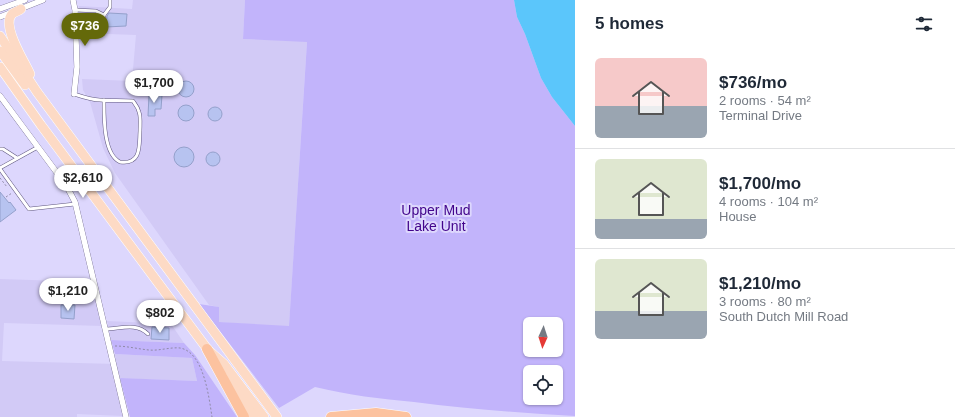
<!DOCTYPE html>
<html lang="en">
<head>
<meta charset="utf-8">
<style>
	body { margin:0; font-family:Arial,sans-serif; background:#f6f6f7; color:#1f2937; height:100vh; display:flex; flex-direction:column; font-size:15px; white-space:nowrap }
	* { box-sizing:border-box; margin:0 }
	p { font-size:13px; color:#747a83 }
	.icon { flex:none; width:22px; height:22px; fill:none; stroke:currentColor; stroke-width:2; stroke-linecap:round; stroke-linejoin:round }
	.map { position:relative; flex:1; overflow:hidden }
	.drawer { display:flex; flex-direction:column; background:#fff; width:380px }
	.drawer>* { flex:none }
	.needle { width:26px; rotate:183deg }
	.buttons { position:absolute; left:523px; top:317px; display:grid; gap:8px }
	.buttons a { display:grid; place-items:center; width:40px; height:40px; border-radius:6px; background:#fff; box-shadow:0 1px 3px #0004; font-size:20px }
	.price { position:absolute; translate:-50% -34px; padding:0 9px; border-radius:14px; background:#fff; color:#222; font-size:13px; line-height:26px; filter:drop-shadow(0 1px 2px #0008) }
	.price::after { content:''; position:absolute; left:50%; top:24px; width:12px; height:9px; margin-left:-6px; background:inherit; clip-path:polygon(0 0,100% 0,50% 100%) }
	.price.active { background:#64690a; color:#fff }
	ul { padding:0; list-style:none }
	li { display:flex; align-items:center; gap:12px; height:100px; padding:0 20px }
	li+li { border-top:1px solid #e0e1e3 }
	li span { display:grid; place-items:center; flex:none; width:112px; height:80px; border-radius:6px; color:#555 }
	li>.icon { margin-inline-start:auto }
	span .icon { width:48px; height:48px; fill:#fffc; stroke-width:1 }
	li b { font-size:17px }
	h2 { display:flex; justify-content:space-between; align-items:center; height:48px; padding:0 20px; font-size:17px }
	main { display:flex; flex:1; min-height:0 }
	.map>svg:first-child { display:block }
</style>
</head>
<body>
<main>
<div class="map">
<svg width="575" height="417" viewBox="0 0 575 417">
	<rect width="100%" height="100%" fill="#ddd7fd"/>
	<!-- built -->
	<g fill="#d2caf6">
		<path d="M133,0h112l-2,39 64,2 -18,286 -71,-5v-15l-9,-2 -94,-132 -12,-25 -13,-46 -7,-12 -1,-11 50,2 4,-46 -56,-2 -1,-27 53,3z"/>
		<path d="M0,279l93,3 9,44 -98,-3 -2,38 114,3 -1,-10 77,4 5,23 -83,-3 9,38 -46,-2v3h-77z"/>
		<path d="M107,321l64,3 13,19 -73,-3z"/>
	</g>
	<!-- green -->
	<g fill="#c2b4fb" fill-rule="evenodd">
		<path d="M245,0h269l3,17 8,17 16,44 11,19 23,29v290c-54,-3 -107,-7 -161,-14 -33,-3 -66,-7 -99,-15l-36,21 -80,-104 20,3v15l70,4 18,-284 -64,-3zM530,324h26v26h-26zM530,372h26v26h-26z"/>
		<path d="M111,340l73,3 11,12 42,62h-107l-10,-39 77,3 -5,-23 -77,-4z"/>
	</g>
	<!-- water -->
	<path fill="#5bc6fb" d="M514,0h61v126l-23,-29 -11,-19 -16,-44 -8,-17z"/>
	<!-- building -->
	<g fill="#b7c3f0" stroke="#94a0cb">
		<path d="M109,13l18,1 -1,12 -20,1 1,-11z"/>
		<circle cx="186" cy="89" r="8"/>
		<path d="M149,95h13l-1,14h-6v7h-7z"/>
		<circle cx="186" cy="113" r="8"/>
		<circle cx="215" cy="114" r="7"/>
		<circle cx="184" cy="157" r="10"/>
		<circle cx="213" cy="159" r="7"/>
		<path d="M0,192l9,11 1,-1 6,8 -16,12z"/>
		<path d="M61,305h14l-1,14 -13,-1z"/>
		<path d="M152,327l17,1v12l-18,-1z"/>
	</g>
	<g fill="none" stroke-linecap="round" stroke-linejoin="round">
		<defs>
			<g id="lane">
				<path d="M75,10l21,1 8,4 -1,12 -27,1"/>
				<path d="M104,15l6,-8v-7"/>
				<path d="M74,94c9,3 18,6 26,6 11,1 21,0 33,1 2,3 5,6 6,11 2,5 1,13 1,19 -1,14 2,34 -20,31 -17,-8 -16,-46 -16,-62"/>
				<path d="M0,149h3l14,9"/>
				<path d="M0,168l38,-21"/>
				<path d="M0,169l29,40 46,-5"/>
				<path d="M105,329c15,0 31,-7 43,5"/>
			</g>
			<g id="street">
				<path d="M73,0l2,10 2,57 -3,27"/>
				<path d="M0,9l25,-9"/>
				<path d="M0,17l43,-17"/>
				<path d="M0,96l66,89 9,17 51,215"/>
			</g>
			<g id="primary">
				<path d="M21,9c-2,2 -7,3 -9,5 -11,12 13,48 18,60"/>
				<path d="M0,36l37,56 240,325"/>
				<path d="M0,51l25,34"/>
				<path d="M0,67l41,58 170,229"/>
				<path d="M208,350l16,14 40,53"/>
				<path d="M228,380l26,37"/>
			</g>
			<g id="highway">
				<path d="M207,349l37,68"/>
				<path d="M331,417l45,-4 30,4"/>
			</g>
		</defs>
		<!-- lane casing -->
		<use href="#lane" stroke="#5f577f" stroke-width="4"/>
		<!-- street casing -->
		<use href="#street" stroke="#5f577f" stroke-width="6"/>
		<!-- primary casing -->
		<use href="#primary" stroke="#fff" stroke-width="10"/>
		<!-- highway casing -->
		<use href="#highway" stroke="#fff" stroke-width="11"/>
		<!-- path -->
		<g stroke="#908ba8" stroke-width="1" stroke-dasharray="2 2" stroke-linecap="butt">
			<path d="M0,178l7,9"/>
			<path d="M6,197l6,-4"/>
			<path d="M115,346c12,0 23,3 34,4 10,1 21,-3 31,-2 24,4 29,50 32,69"/>
		</g>
		<!-- lane -->
		<use href="#lane" stroke="#fff" stroke-width="3"/>
		<!-- street -->
		<use href="#street" stroke="#fff" stroke-width="5.5"/>
		<!-- primary -->
		<use href="#primary" stroke="#fddac5" stroke-width="9"/>
		<!-- highway -->
		<use href="#highway" stroke="#fcc29f" stroke-width="10"/>
	</g>
	<g text-anchor="middle" dominant-baseline="central" stroke-width="4" stroke-linejoin="round" paint-order="stroke">
		<!-- park labels -->
		<g font-size="14" fill="#42048b" stroke="#ddd7fd">
			<text x="436" y="210">Upper Mud<tspan x="436" dy="16">Lake Unit</tspan></text>
		</g>
	</g>
</svg>
<div class="buttons">
<a><svg class="needle" viewBox="-14 -14 28 28"><path d="M0-13l5 13h-10z" fill="#e53935"/><path d="M0 13l5-13h-10z" fill="#747a83"/></svg></a>
<a><svg class="icon" aria-label="locate" viewBox="0 0 24 24"><circle cx="12" cy="12" r="6"/><path d="M12 2v4M12 18v4M2 12h4M18 12h4"/></svg></a>
</div>
<b class="price active" style="left:85px;top:47px">$736</b>
<b class="price" style="left:154px;top:104px">$1,700</b>
<b class="price" style="left:83px;top:199px">$2,610</b>
<b class="price" style="left:68px;top:312px">$1,210</b>
<b class="price" style="left:160px;top:334px">$802</b>
</div>
<section class="drawer">
<h2>5 homes<svg class="icon" aria-label="filters" viewBox="0 0 24 24"><path d="M4 7h16M4 17h16"/><circle cx="9" cy="7" r="2"/><circle cx="15" cy="17" r="2"/></svg></h2>
<ul>
<li><span style="background:linear-gradient(#f6c9c9 60%,#9aa5b1 0)"><svg class="icon" aria-label="home" viewBox="0 0 24 24"><path d="M3 11l9-7 9 7M6 9v11h12V9"/></svg></span><div><b>$736/mo</b><p>2 rooms · 54 m²</p><p>Terminal Drive</p></div></li>
<li><span style="background:linear-gradient(#dfe7d0 75%,#9aa5b1 0)"><svg class="icon" aria-label="home" viewBox="0 0 24 24"><path d="M3 11l9-7 9 7M6 9v11h12V9"/></svg></span><div><b>$1,700/mo</b><p>4 rooms · 104 m²</p><p>House</p></div></li>
<li><span style="background:linear-gradient(#dfe7d0 65%,#9aa5b1 0)"><svg class="icon" aria-label="home" viewBox="0 0 24 24"><path d="M3 11l9-7 9 7M6 9v11h12V9"/></svg></span><div><b>$1,210/mo</b><p>3 rooms · 80 m²</p><p>South Dutch Mill Road</p></div></li>
</ul>
</section>
</main>
</body>
</html>
